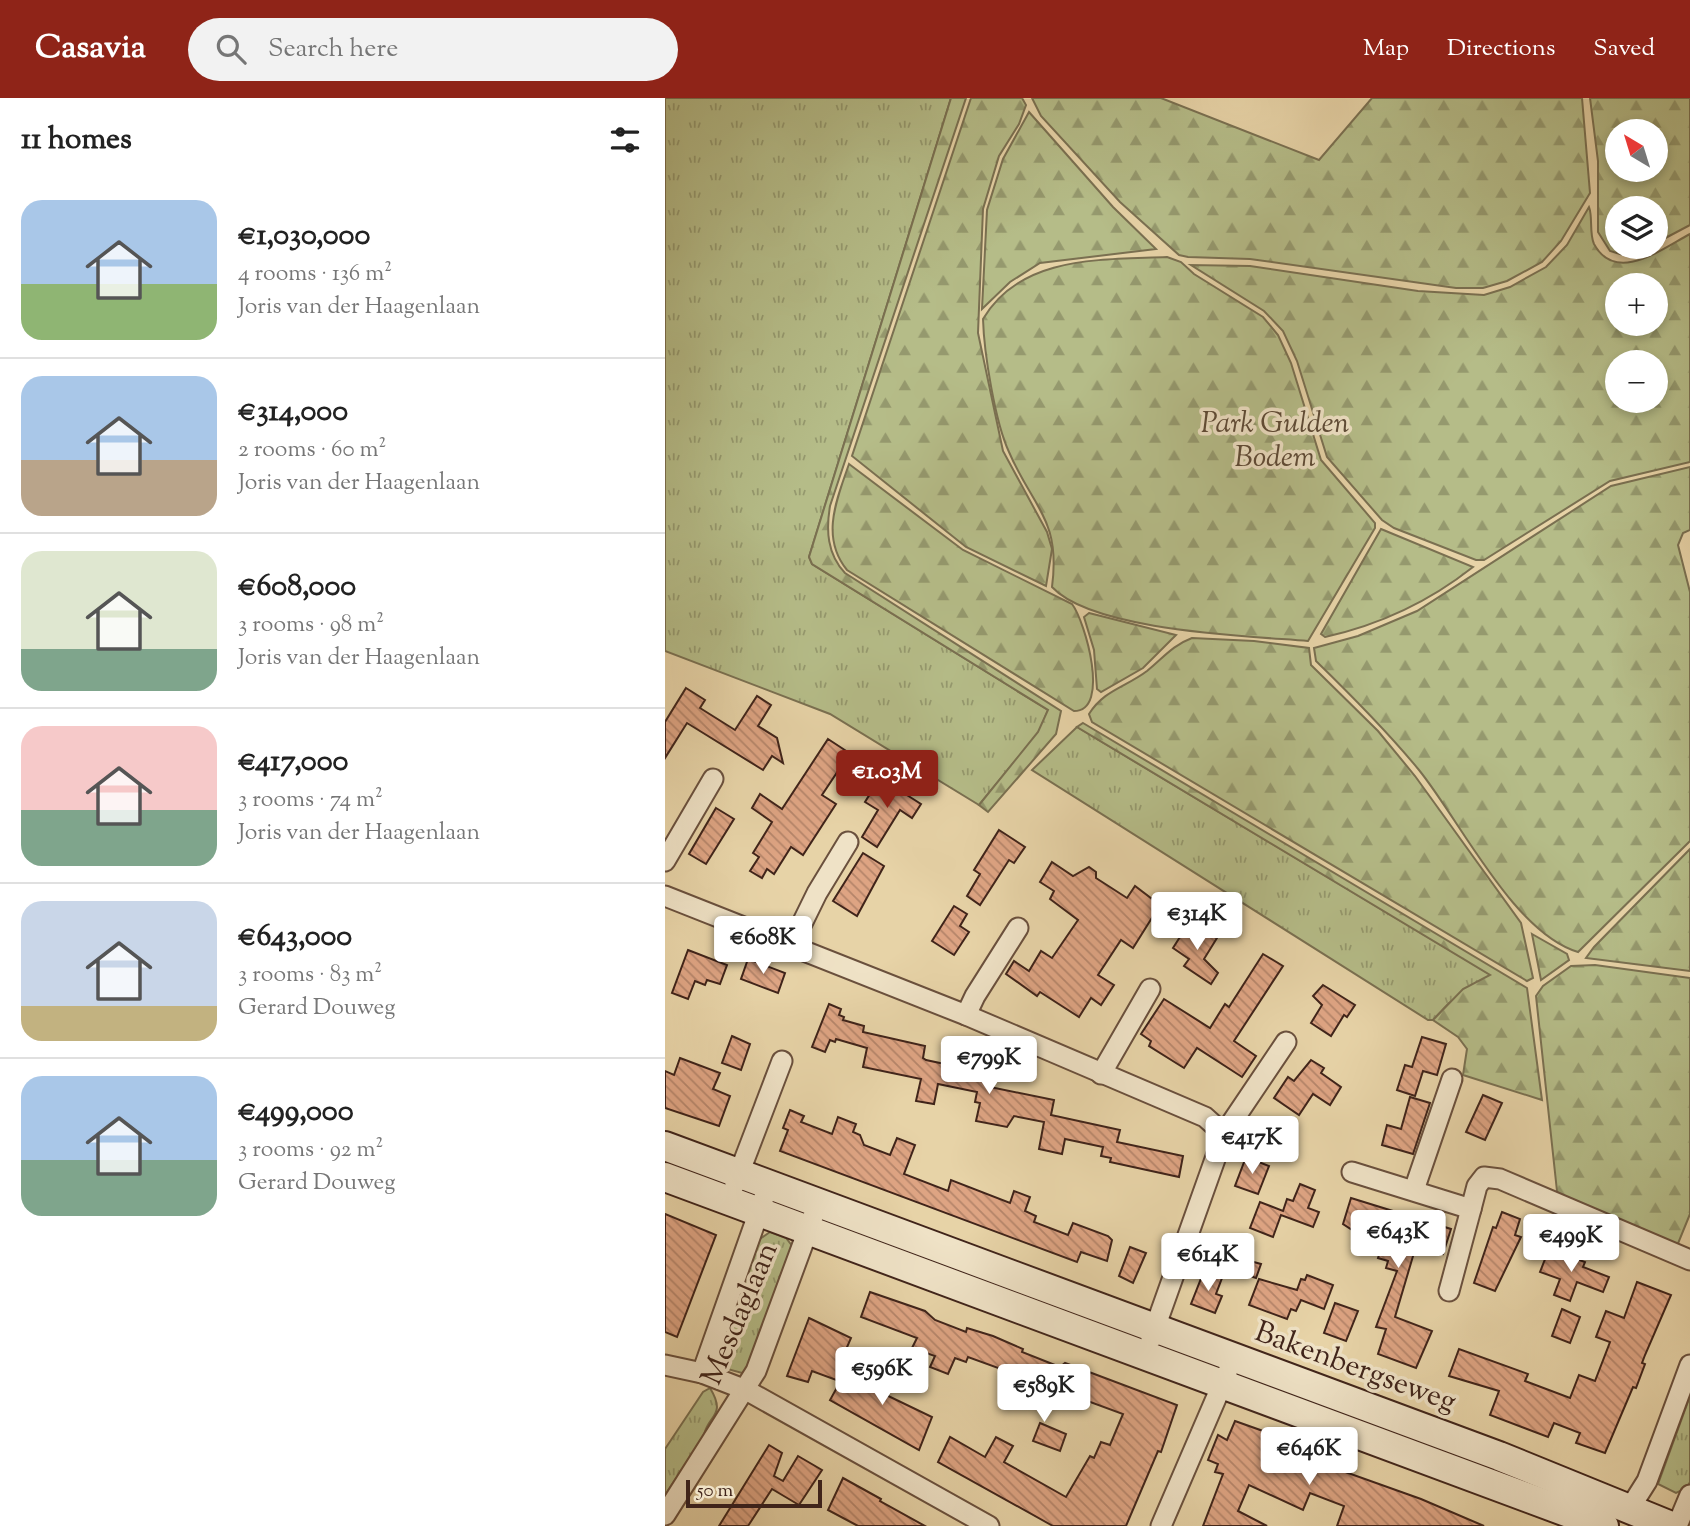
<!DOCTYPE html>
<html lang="en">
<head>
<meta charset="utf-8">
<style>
	body { margin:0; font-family:"Sorts Mill Goudy",serif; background:#f2f2f2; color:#222; height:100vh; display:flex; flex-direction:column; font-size:26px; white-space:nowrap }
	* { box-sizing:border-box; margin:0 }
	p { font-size:23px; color:#767676 }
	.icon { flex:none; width:38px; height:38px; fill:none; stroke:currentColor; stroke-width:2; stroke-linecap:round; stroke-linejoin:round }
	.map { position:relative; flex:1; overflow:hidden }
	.side { display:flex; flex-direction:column; background:#fff; width:665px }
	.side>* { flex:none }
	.needle { width:46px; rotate:322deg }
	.buttons { position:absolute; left:940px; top:21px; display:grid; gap:14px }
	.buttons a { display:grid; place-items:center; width:63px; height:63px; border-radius:50%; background:#fff; box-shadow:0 4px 10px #0003; font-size:35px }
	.scale { position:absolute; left:21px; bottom:18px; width:136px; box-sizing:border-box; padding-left:7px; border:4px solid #40241a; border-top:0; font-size:19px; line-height:24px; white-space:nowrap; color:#40241a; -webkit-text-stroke:5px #efe2c6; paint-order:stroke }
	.price { position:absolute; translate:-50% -60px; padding:0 16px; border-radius:7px; background:#fff; color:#222; font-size:23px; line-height:46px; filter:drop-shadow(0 2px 4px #0008) }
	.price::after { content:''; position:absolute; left:50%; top:42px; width:21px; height:16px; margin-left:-10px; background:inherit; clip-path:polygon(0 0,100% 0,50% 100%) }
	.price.current { background:#8f2418; color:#fff }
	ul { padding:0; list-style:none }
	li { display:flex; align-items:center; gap:21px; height:175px; padding:0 21px }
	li+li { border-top:2px solid #e0e0e0 }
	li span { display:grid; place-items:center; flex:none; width:196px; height:140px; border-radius:21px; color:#555 }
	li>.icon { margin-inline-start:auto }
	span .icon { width:84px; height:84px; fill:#fffc; stroke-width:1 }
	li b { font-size:30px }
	h2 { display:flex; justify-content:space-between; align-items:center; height:84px; padding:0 21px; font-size:30px }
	header { display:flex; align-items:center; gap:42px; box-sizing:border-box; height:98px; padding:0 35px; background:#8f2418; color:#fff }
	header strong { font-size:33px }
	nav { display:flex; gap:38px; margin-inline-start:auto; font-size:24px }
	.search { width:490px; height:63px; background:#f2f2f2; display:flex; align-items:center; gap:18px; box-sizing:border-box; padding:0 24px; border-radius:38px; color:#767676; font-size:26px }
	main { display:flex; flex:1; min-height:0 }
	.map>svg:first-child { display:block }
</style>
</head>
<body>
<header>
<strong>Casavia</strong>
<div class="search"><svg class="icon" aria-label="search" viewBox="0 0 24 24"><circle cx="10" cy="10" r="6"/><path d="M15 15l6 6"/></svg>Search here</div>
<nav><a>Map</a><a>Directions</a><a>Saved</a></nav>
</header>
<main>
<section class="side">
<h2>11 homes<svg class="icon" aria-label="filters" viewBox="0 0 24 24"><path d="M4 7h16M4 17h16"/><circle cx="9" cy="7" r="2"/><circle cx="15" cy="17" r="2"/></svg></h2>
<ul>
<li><span style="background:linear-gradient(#a9c7e8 60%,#8fb573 0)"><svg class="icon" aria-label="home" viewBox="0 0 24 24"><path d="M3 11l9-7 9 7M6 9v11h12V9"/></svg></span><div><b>€1,030,000</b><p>4 rooms · 136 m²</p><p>Joris van der Haagenlaan</p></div></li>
<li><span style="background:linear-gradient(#a9c7e8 60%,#b9a48a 0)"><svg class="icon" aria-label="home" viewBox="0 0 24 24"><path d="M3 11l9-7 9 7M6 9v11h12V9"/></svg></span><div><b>€314,000</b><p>2 rooms · 60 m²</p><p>Joris van der Haagenlaan</p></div></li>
<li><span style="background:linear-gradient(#dfe7d0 70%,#7fa58c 0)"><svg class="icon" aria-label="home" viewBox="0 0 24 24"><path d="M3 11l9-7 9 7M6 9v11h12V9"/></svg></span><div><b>€608,000</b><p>3 rooms · 98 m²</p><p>Joris van der Haagenlaan</p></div></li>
<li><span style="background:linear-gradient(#f6c9c9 60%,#7fa58c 0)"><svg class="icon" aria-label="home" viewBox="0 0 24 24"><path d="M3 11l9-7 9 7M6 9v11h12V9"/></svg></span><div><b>€417,000</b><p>3 rooms · 74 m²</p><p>Joris van der Haagenlaan</p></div></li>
<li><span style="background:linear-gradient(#c9d6e8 75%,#c2b280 0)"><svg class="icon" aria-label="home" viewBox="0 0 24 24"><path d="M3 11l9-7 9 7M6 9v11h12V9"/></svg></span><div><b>€643,000</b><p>3 rooms · 83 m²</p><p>Gerard Douweg</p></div></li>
<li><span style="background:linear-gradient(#a9c7e8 60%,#7fa58c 0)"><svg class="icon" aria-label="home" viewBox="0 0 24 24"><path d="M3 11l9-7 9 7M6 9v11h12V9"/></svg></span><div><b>€499,000</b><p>3 rooms · 92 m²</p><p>Gerard Douweg</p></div></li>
</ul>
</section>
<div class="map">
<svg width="1025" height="1428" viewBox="0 0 1025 1428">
	<defs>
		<pattern id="grass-tufts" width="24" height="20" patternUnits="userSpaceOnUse" patternTransform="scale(1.75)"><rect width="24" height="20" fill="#b5bc88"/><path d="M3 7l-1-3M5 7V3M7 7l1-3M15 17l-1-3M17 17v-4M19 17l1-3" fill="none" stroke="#95996e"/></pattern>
		<pattern id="forest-firs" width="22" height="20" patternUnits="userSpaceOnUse" patternTransform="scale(1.75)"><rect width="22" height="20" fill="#b5bc88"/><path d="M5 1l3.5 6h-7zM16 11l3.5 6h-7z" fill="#95996e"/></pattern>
		<pattern id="building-back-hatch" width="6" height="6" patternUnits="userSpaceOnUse" patternTransform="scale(1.75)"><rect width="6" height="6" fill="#dea483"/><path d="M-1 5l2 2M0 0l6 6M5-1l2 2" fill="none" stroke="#b5856a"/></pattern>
	</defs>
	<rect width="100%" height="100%" fill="#e7d3a7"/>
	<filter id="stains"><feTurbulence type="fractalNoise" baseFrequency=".00286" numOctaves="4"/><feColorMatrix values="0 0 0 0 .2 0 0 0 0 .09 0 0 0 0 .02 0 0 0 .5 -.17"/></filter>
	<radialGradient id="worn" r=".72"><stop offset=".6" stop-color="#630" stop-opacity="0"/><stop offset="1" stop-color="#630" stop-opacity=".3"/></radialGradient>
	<!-- grass -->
	<g fill="url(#grass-tufts)" stroke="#7a7051" stroke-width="2">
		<path d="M0,0h286l-142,459 3,7 236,146 -9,22 -60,73 -149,-91 -165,-63z"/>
		<path d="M412,629l414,248 -42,28 -16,17h-5l-396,-250z"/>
		<path d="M105,1134l16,6 7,9 -44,121 -7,5 -22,-6 -5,-10 42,-116z"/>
		<path d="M45,1290c17,28 -2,27 -6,47 -1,4 0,8 -2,11l-6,2 -31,47v-46l38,-57z"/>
		<path d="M1025,1298v86l-3,6 -11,5 -18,-9z"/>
	</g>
	<!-- forest -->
	<g fill="url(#forest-firs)" stroke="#7a7051" stroke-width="2" fill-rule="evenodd">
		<path d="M286,0h15l-136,408c-4,24 -3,48 15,67l216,138 -5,23 -68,78 -9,-7 59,-73 10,-22 -236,-146 -3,-7z"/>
		<path d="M306,0h51l4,7 -7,19 -20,32 -16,53 -5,124 25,118 44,81 5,17 -6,37 -80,-39 -114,-91z"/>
		<path d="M367,0h129l158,62 53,-62h210l8,95 -29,48 -19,21 -35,19 -24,7h-27l-206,-29 -62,-2 -9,-2 -59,-53 -79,-86z"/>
		<path d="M925,0h100v127l-34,18 -1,-35h-38v39h32l-26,8 -13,-4 -12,-19v-71zM952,33h38v39h-38z"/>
		<path d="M364,14l84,95 43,42 -116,14 -30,19 -28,27 5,-99 16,-51z"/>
		<path d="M924,109c4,10 0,26 5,37 22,41 69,4 96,-10v228l-80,19 -126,79h-8l-82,-32 -12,-8 -55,-63 -30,-96 -14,-30 -19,-20 -73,-46 59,1 168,25 66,4 26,-8 36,-20 21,-22zM952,187h38v39h-38zM952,264h38v39h-38z"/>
		<path d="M502,159l14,5 13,12 69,43 15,18 13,28 30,97 54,63v5l-67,113c-60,-5 -215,-10 -256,-54 9,-68 -19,-79 -43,-135 -14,-30 -25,-99 -26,-133 38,-64 117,-59 184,-62z"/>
		<path d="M184,366l114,86 109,54c13,17 39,107 2,107l-227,-141c-27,-33 -10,-71 2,-106z"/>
		<path d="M1025,369v63l-7,3 -5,12 12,47v249l-112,111c-64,-19 -117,-130 -159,-182 -32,-39 -67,-74 -103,-109l-2,-13 44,-12 59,-25 194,-125z"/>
		<path d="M716,431l92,38c-43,34 -94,58 -148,70l-4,-3z"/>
		<path d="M424,515l87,22 -33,33 -42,24 -4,-3 -3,-39 -10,-33z"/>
		<path d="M527,540l62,3 55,7 2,17 67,66 37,45 106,147 12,55 -6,3 -435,-259 -3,-8c15,-24 37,-27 58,-43 16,-13 26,-26 45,-33z"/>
		<path d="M418,625l444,265 15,112 -79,-25 4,-26 -9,-12 -25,-17 30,-31 27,-14 -413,-248z"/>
		<path d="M1025,751v122l-104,-13 8,-11z"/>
		<path d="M867,836l35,20 2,6 -28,20z"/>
		<path d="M930,867l95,13v236l-13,32 -116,-46 -4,-9 -21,-195 7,-10 28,-20z"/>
	</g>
	<!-- building -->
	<g fill="url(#building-back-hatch)" stroke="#40241a" stroke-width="2">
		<path d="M21,590l19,12 -5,8 35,22 22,-34 14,9 -13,21 19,12 6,25 -11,-7 -9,14 -76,-47 -22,35v-36z"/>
		<path d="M163,641l35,23 -8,12 -13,-9 -20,30 14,9 -33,51 -12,-8 -17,27 -7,-5 -5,9 -12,-7 9,-14 -6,-4 19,-31 -20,-14 8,-14 22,15z"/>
		<path d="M215,680l41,26 -9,14 -12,-8 -23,37 -15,-10 16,-27 -13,-8z"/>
		<path d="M51,710l18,11 -28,45 -17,-10z"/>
		<path d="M334,732l26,17 -11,16 -5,-3 -29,45 -13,-9 13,-22 -6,-4z"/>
		<path d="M198,755l21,13 -27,50 -24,-15z"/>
		<path d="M387,764l21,14 16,-9 7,5v6l31,20 8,-12 25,19 -27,43 -12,-8 -23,35 16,10 -13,20 -10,-7 -12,19 -39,-25 -3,4 -31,-22 8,-13 15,10 12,-20 11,7 26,-38 -28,-21 4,-8 -14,-9z"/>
		<path d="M289,808l13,8 -7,12 9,6 -15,23 -22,-14z"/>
		<path d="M522,828l30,12 -13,21 14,14 -7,11 -27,-18 5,-7 -16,-11z"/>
		<path d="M23,852l39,15 -7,19 -13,-4 -2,5 -10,-4 -7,18 -16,-6z"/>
		<path d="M598,856l20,12 -49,75 22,15 -14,21 -45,-29 -13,20 -35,-22 2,-5 -10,-7 23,-35 46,29 15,-24 4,3z"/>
		<path d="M83,861l37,14 -7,20 -37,-14z"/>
		<path d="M658,887l32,20 -8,12 -3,-2 -13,21 -20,-13 11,-18 -9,-9z"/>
		<path d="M164,906l12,5 -2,6 5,2 -1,3 21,6 -1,6 62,14 -2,12 3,2 66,14 -2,13 64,13 -3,15 69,15 -3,12 66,14 -4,21 -69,-15 1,-4 -10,-2 2,-9 -38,-8 -3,15 -23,-5 5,-27 -30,-6 -7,11 -31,-6 4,-18 -5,-1 2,-10 -39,-8 -4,20 -18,-3 5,-22 -58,-12 4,-19 -31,-9 -1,3 -5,-2 -5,12 -13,-5z"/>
		<path d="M67,938l18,8 -9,26 -19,-7z"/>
		<path d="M757,939l24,7 -9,31 -14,-4 -8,25 -18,-6 8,-25 7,2z"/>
		<path d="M15,960l40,15 -7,16 17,7 -11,30 -54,-18v-37l9,4z"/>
		<path d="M646,962l13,8 -3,5 20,14 -11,18 -17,-11 -14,21 -25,-17 14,-21 6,4z"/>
		<path d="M818,997l19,8 -17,37 -19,-8z"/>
		<path d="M745,999l20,6 -17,51 -31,-9 5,-20 14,4z"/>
		<path d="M125,1012l14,6 -3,6 31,12 6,-17 18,7 -3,8 7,3 4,10 26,10 7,-17 18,7 -11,29 44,17 3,-11 59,23 4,-12 16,6 -5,14 11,5 -2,6 34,13 5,-12 35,13 4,4 -5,21 -26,-9 -4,10 -297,-111 8,-21 -5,-2z"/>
		<path d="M581,1059l23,9 -11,28 -23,-8z"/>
		<path d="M635,1086l15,6 -7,18 11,4 -6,15 -32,-12 -8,22 -23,-9 10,-26 23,9 4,-12 6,2z"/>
		<path d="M686,1100l100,31 -8,25 -27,-8 -21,71 37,14 -16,37 -38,-14 8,-25 -10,-2 21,-56 -11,-3 2,-7 -10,-3 7,-21h-22l-20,-13z"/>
		<path d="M837,1114l18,7 -5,16 6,2 -26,54 -21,-8 19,-56 3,1z"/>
		<path d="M0,1116l51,21 -39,102 -12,-5z"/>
		<path d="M465,1149l16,6 -13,30 -14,-7z"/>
		<path d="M884,1151l36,13 -2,5 26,10 -6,15 -26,-10 -7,19 -16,-6 6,-16 -20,-7z"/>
		<path d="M574,1160l22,6 -5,14 -21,-7z"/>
		<path d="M539,1173l18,7 -6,16 6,2 -7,17 -24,-9z"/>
		<path d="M642,1177l26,10 -9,24 -23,-9 -5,11 -5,-2 -4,10 -38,-14 10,-26 38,11 4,-11 4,1z"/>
		<path d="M972,1184l34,13 -26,60 -3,8 3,1 -9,24 -3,-1 -28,66 -29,-10 4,-10 -26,-10 -6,14 -58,-22 9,-24 -50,-15 10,-27 69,25 -3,7 45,17 9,-23 16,6 15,-39 -14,-5 10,-26 18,7z"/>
		<path d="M205,1194l55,19 10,9 31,12 1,-4 26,8 30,13 -1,3 38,15 5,-4 112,42 -16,47 -3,-1 -32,75h-73l-115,-64 12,-25 35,20 11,-20 17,9 -9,16 62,35 24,-41 4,2 7,-16 9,3 13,-31 -68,-25 -2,3 -21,-8 -7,19 -18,-7 8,-22 -47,-17 -2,5 -11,-4 -7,16 -18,-7 5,-11 -23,-8 5,-10 -56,-21z"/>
		<path d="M670,1205l23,8 -12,30 -22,-8z"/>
		<path d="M897,1211l18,8 -10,26 -18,-7z"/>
		<path d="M144,1220l42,20 -10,23 -1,6 4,1 -5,13 -27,-10 -4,11 -21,-6z"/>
		<path d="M214,1265l15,7 -12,23 50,24 -13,33 -89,-50 15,-27 23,13z"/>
		<path d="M570,1323l28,10 -1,4 15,6 -2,6 146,52 63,27h-147l7,-20 -34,-13 -7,17 -54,-25 -11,26 29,15h-64l20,-52 -8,-2 3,-8 -10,-4 10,-25 9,5z"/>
		<path d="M375,1325l26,11 -6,17 -27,-10z"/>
		<path d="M104,1347l13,8 -8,23 9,5 15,-25 24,14 -23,35 -27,-16 -24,37h-29z"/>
		<path d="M178,1380l38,21 -1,2 45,25h-67l-30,-16z"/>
	</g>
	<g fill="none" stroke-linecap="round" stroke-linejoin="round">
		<defs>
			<g id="street">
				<path d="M0,763l48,-82"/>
				<path d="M0,798l301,119 239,102 19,17"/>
				<path d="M126,848l26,-53 31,-51"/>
				<path d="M301,917l9,-19 43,-68"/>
				<path d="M436,976l49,-85"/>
				<path d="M687,1074l119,37 6,-23 7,-9 16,2 190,81"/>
				<path d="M70,1086l47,-123"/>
				<path d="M749,1092l38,-111"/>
				<path d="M784,1193l22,-82"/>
				<path d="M486,1241l73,-205 62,-92"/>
				<path d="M0,1267l37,8 44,17 243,136"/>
				<path d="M37,1275l66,-187"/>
				<path d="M965,1410l17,-27 43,-116"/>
				<path d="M0,1417l91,-144 62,-168"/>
				<path d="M496,1428l66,-153"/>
				<path d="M1012,1428l13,-31"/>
			</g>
			<g id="secondary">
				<path d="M0,1048l834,310 172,70"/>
				<path d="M0,1079l939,349"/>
			</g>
		</defs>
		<!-- street casing -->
		<use href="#street" stroke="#6a503d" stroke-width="23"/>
		<!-- secondary casing -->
		<use href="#secondary" stroke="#40241a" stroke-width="32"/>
		<!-- street -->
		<use href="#street" stroke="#efe2c6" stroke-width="19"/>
		<!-- secondary -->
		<use href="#secondary" stroke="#efe2c6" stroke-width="28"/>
	</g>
	<g text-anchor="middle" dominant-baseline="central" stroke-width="7" stroke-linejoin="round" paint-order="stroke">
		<!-- park labels -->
		<g font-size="30" font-style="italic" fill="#5d4a36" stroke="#efe2c6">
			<text x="610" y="326">Park Gulden<tspan x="610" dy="34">Bodem</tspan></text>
		</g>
		<!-- street labels -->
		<g font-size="30" fill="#40241a" stroke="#efe2c6">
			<text transform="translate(76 1216) rotate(-67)">Mesdaglaan</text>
			<text transform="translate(690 1270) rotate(20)">Bakenbergseweg</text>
		</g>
	</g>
	<rect width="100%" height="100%" filter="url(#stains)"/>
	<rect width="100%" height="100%" fill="url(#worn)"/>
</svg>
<div class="buttons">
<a><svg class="needle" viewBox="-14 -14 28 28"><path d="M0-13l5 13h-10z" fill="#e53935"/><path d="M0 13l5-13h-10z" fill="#767676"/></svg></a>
<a><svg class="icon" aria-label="layers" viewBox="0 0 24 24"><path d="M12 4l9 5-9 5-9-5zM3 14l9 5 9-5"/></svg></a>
<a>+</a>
<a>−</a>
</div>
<div class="scale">50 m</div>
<b class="price current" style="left:222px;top:712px">€1.03M</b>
<b class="price" style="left:532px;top:854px">€314K</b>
<b class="price" style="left:98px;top:878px">€608K</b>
<b class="price" style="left:324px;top:998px">€799K</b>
<b class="price" style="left:587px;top:1078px">€417K</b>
<b class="price" style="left:733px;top:1172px">€643K</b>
<b class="price" style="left:906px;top:1176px">€499K</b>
<b class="price" style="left:543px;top:1195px">€614K</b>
<b class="price" style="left:217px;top:1309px">€596K</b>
<b class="price" style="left:379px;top:1326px">€589K</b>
<b class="price" style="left:644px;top:1389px">€646K</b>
</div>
</main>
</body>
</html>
